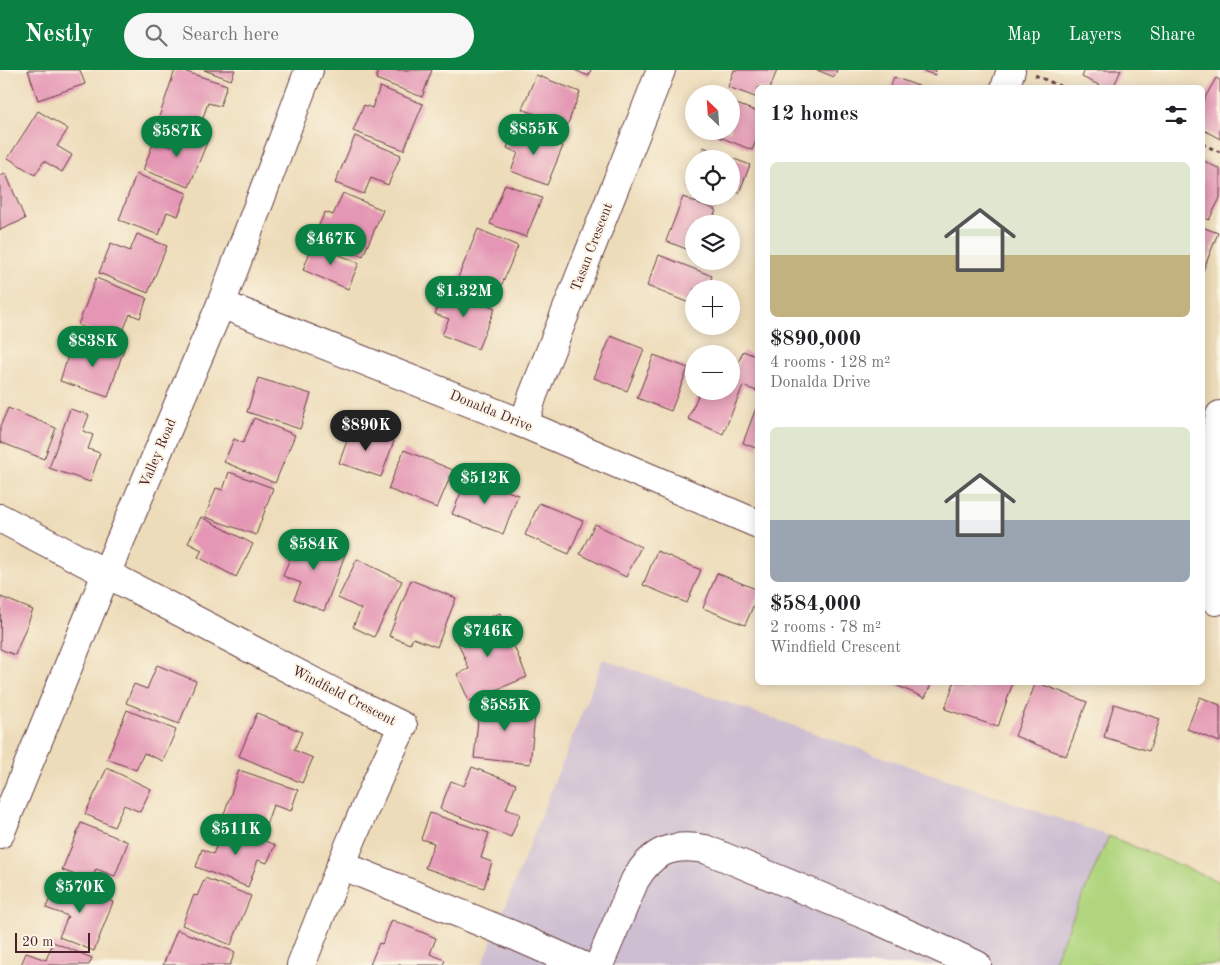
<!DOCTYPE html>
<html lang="en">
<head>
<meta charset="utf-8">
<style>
	body { margin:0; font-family:"Old Standard TT",serif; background:#f6f6f6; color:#202124; height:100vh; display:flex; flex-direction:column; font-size:19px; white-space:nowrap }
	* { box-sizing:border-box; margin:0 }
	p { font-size:16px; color:#757577 }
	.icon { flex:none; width:28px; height:28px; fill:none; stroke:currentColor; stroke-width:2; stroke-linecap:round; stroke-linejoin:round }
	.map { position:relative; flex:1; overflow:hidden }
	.panel { position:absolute; left:755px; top:15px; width:450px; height:600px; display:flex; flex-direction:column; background:#fff; border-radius:8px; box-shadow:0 2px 12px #0003 }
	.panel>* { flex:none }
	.needle { width:32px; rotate:335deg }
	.controls { position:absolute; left:685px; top:15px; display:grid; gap:10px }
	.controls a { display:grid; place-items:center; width:55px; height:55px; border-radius:50%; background:#fff; box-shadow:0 2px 12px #0003; font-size:25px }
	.scale { position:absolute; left:15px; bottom:12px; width:75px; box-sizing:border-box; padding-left:5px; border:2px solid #4a1f2b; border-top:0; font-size:14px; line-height:18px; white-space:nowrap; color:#4a1f2b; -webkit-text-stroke:4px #fcf5e5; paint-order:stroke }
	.price { position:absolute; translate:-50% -42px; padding:0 11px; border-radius:18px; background:#0b8043; color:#fff; font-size:16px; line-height:32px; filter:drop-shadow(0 1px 2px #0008) }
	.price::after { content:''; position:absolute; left:50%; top:30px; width:15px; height:11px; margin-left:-8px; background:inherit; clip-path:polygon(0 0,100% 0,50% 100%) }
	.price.on { background:#222; color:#fff }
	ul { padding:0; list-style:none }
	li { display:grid; align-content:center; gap:10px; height:265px; padding:0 15px }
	li span { display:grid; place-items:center; height:155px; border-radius:8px; color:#555 }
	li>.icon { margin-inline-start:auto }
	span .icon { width:90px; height:90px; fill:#fffc; stroke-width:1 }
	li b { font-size:21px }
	h2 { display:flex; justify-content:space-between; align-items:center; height:60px; padding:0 15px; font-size:21px }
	header { display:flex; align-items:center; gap:30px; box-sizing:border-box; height:70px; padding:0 25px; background:#0b8043; color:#fff }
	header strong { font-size:24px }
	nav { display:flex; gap:28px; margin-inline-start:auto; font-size:18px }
	.search { width:350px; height:45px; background:#f6f6f6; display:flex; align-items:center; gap:12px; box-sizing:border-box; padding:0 18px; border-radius:28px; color:#757577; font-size:19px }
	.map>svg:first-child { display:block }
</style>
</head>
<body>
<header>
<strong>Nestly</strong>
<div class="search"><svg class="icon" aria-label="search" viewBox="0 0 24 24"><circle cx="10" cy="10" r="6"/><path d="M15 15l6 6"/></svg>Search here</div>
<nav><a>Map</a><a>Layers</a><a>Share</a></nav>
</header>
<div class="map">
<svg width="1220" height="895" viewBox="0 0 1220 895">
	<rect width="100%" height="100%" fill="#fcf5e5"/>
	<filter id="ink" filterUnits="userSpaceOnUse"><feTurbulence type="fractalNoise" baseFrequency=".02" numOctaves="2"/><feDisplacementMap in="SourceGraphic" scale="10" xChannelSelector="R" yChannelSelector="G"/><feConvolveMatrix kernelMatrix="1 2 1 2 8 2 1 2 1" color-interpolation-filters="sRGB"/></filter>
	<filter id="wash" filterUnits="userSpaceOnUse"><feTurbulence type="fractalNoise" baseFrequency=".0096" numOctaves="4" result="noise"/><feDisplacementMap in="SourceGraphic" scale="20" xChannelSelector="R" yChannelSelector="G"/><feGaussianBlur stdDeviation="1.12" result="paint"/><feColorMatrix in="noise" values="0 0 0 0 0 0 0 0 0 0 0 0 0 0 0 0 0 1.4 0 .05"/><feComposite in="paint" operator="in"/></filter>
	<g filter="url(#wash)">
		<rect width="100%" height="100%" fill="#eddcb9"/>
		<!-- industrial -->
		<path fill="#cebed1" d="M603,589l506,177 -57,129h-570z"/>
		<!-- green -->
		<path fill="#b0d57e" stroke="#7d7a54" d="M1109,766l111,46v83h-168z"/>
		<g id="blocks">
			<!-- building -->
			<g fill="#e496b4">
				<path d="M28,0h52l5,14 -47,16z"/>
				<path d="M175,0h5l47,15 -7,21 -12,-3 -9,26 -40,-12z"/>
				<path d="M204,0h31l-4,10z"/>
				<path d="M379,0h53l-10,27 -46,-18z"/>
				<path d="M574,0h17l-2,6z"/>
				<path d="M734,0h43l-7,18h-12v10l-30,-11z"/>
				<path d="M817,0h20l-3,7z"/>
				<path d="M920,0h16l-1,5z"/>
				<path d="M1085,0h36l-8,18h-8l-23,-11z"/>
				<path d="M536,5l44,17 -13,34 -45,-17z"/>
				<path d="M894,7l27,10v1h-31z"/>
				<path d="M1216,8l4,2v59l-18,-10v-26z"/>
				<path d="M380,17l43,17 -19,46 -51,-19 11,-26 8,3z"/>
				<path d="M731,32l27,10v24l-6,14 -47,-19h26z"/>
				<path d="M38,41l30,18 -11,17 15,9 -10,17 -18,-11 -9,14 -27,-17z"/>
				<path d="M178,58l30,12 -19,47 -46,-17 11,-29 17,6z"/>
				<path d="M515,58l48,18 -16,39 -36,-14 7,-18 -11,-5z"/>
				<path d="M355,66l46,19 -13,30 -17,-7 -7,16 -29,-11z"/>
				<path d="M703,77l47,18 -11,28 -8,-3v-31h-32z"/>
				<path d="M1202,90l18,9v29l-11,22 -7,-3z"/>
				<path d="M694,102v18l-6,-2z"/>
				<path d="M6,104l19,45 -25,11v-54z"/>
				<path d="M136,104l51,19 -9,23 -11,-4 -8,23 -40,-15z"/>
				<path d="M505,114l37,14 -16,39 -36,-13z"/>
				<path d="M343,123l40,17 -20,46 -49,-20 11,-24 8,3z"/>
				<path d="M712,126h13l-2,5z"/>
				<path d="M683,127l33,13 -5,14h-17v28l-28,-11z"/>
				<path d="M1202,157l16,6 -15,38h-1z"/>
				<path d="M478,159l40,17 -21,50 -40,-16z"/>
				<path d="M137,164l30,12 -19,47 -49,-20 12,-30 19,8z"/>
				<path d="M313,174l46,19 -11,26 -45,-19z"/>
				<path d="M659,185l53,21 -5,13h-13v16l-47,-19z"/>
				<path d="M96,208l51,20 -7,20 -10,-4 -11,27 -41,-16z"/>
				<path d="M445,219l50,19 -17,41 -36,-14 7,-16 -14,-5z"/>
				<path d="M611,266l33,13 -17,42 -33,-13z"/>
				<path d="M95,270l29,9 -16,48 -48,-16 10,-31 20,6z"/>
				<path d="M743,281l15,6v32l-1,2 -14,-5 -20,48 -35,-15 12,-28h31v-16l2,1z"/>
				<path d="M654,285l34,13 -17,43 -34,-13z"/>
				<path d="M258,308l53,16 -11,35 -53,-17z"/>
				<path d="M757,335h1v44l-15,-6z"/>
				<path d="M8,338l48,20 -12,31 -44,-17v-15z"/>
				<path d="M70,339l19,6 -6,16 10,4 -5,14 12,4 -10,29 -41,-14z"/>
				<path d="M254,348l41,17 -20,48 -51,-21 10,-23 9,4z"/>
				<path d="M352,357l42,14 -13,36 -42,-14z"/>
				<path d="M404,380l49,20 -16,38 -49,-19z"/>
				<path d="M229,402l44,16 -17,47 -51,-18 11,-29 7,2z"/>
				<path d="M468,406l50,19 -15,39 -51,-20z"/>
				<path d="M539,433l44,18 -14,33 -44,-19z"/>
				<path d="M201,447l52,27 -17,33 -38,-20 4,-7 -14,-7z"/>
				<path d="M595,454l46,23 -15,30 -46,-23z"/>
				<path d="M299,464l47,18 -22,59 -30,-12 7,-16 -18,-7z"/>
				<path d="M657,481l44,19 -14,33 -44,-18z"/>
				<path d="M357,489l45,22 -28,56 -21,-10 8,-18 -23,-11z"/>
				<path d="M717,503l41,17v5l-13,30 -42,-17z"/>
				<path d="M411,510l45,18 -19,49 -24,-9 -3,6 -21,-8z"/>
				<path d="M1,527l32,13 -18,45 -15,-6z"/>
				<path d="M500,543l27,64 -58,24 -12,-27 12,-5 -15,-36z"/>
				<path d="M157,595l39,16 -17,43 -53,-21 8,-19 13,5z"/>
				<path d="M889,612h43l-7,16z"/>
				<path d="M954,612h59l-15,45 -53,-18z"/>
				<path d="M1036,612l51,20 -21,54 -51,-20z"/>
				<path d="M1200,627l20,8v37l-33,-13z"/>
				<path d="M480,631l56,5 -6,58 -56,-6z"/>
				<path d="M1114,634l46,15 -11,32 -45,-14z"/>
				<path d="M127,640l49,20 -13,31 -19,-8 -8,17 -29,-11z"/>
				<path d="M257,643l45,19 -8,18 19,8 -11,25 -63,-27z"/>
				<path d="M472,697l44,17 -10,25 14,5 -9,23 -71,-28 11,-28 13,5z"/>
				<path d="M107,698l44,21 -11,23 -16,-7 -10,22 -29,-13z"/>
				<path d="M239,700l59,20 -7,21 -18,-6 -9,26 -41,-14z"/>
				<path d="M430,743l59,20 -8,25 11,4 -8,26 -59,-20 9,-25 -13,-4z"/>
				<path d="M81,753l47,19 -13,34 -19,-7 -5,12 -29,-11z"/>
				<path d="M225,755l50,20 -8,18 -9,-3 -10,27 -52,-20 6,-18 11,5z"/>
				<path d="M205,808l46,18 -20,49 -49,-20 12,-30 3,1z"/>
				<path d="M57,810l56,22 -19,49 -35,-14 9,-21 -22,-8z"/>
				<path d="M392,850l44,18 -6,16 15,6 -2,5h-73l9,-22 3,1z"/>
				<path d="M177,860l58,22 -5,13h-67z"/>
				<path d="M53,872l39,16 -3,7h-68l5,-12 20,7z"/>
			</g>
		</g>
	</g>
	<g filter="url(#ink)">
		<use href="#blocks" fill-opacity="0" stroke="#623b40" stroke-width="1"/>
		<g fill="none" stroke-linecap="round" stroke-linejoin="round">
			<defs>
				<g id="minor">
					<path d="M1005,18l6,-18"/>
					<path d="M221,234l303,120 234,100"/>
					<path d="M524,354l9,-29 128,-325"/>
					<path d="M0,448l341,178 62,30c-38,77 -70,158 -102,239"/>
					<path d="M1216,531c-5,-62 -12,-126 4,-186"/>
					<path d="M0,764l106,-260 115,-270 88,-234"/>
					<path d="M341,795l174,71 66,29"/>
					<path d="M599,895l36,-85c17,-29 37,-37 70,-31l170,70 102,46"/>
				</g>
			</defs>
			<!-- minor casing -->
			<use href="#minor" stroke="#623b40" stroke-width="30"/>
			<!-- path -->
			<g stroke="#623b40" stroke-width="3" stroke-dasharray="4 4" stroke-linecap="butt">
				<path d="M1035,5l29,13"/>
				<path d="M1202,74l18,8"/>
			</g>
			<!-- minor -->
			<use href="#minor" stroke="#fff" stroke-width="28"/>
		</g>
	</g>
	<g text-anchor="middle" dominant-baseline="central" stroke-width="4" stroke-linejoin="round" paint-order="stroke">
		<!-- street labels -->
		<g font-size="14" fill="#4a1f2b" stroke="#fcf5e5">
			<text transform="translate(592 177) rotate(-69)">Tasan Crescent</text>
			<text transform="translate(491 341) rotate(22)">Donalda Drive</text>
			<text transform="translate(158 383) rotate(-67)">Valley Road</text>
			<text transform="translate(344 626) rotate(27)">Windfield Crescent</text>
		</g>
	</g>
</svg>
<div class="controls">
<a><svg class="needle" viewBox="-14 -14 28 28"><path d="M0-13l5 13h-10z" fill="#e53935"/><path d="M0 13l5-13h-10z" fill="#757577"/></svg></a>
<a><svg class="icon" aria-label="locate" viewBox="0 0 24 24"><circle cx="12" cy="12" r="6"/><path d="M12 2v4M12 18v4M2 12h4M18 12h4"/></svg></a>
<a><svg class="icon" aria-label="layers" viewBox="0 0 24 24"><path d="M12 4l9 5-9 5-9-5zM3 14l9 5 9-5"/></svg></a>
<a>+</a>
<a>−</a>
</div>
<div class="scale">20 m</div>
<b class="price" style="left:534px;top:86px">$855K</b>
<b class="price" style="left:177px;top:88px">$587K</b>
<b class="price" style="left:331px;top:196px">$467K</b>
<b class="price" style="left:464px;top:248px">$1.32M</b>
<b class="price" style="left:93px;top:298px">$838K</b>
<b class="price on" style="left:366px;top:382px">$890K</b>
<b class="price" style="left:485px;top:435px">$512K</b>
<b class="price" style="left:314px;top:501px">$584K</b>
<b class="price" style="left:488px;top:588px">$746K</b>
<b class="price" style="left:505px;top:662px">$585K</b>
<b class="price" style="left:236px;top:786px">$511K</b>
<b class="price" style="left:80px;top:844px">$570K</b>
<section class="panel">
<h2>12 homes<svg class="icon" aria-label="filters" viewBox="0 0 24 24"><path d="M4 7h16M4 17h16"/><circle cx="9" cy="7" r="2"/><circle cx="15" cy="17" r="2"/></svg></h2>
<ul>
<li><span style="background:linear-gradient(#dfe7d0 60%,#c2b280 0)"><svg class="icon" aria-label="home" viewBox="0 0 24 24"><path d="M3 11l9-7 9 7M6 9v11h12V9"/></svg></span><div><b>$890,000</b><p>4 rooms · 128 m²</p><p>Donalda Drive</p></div></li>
<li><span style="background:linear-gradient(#dfe7d0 60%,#9aa5b1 0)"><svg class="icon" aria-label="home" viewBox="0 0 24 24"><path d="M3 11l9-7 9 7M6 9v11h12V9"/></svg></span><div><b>$584,000</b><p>2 rooms · 78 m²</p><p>Windfield Crescent</p></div></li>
</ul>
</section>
</div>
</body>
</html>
